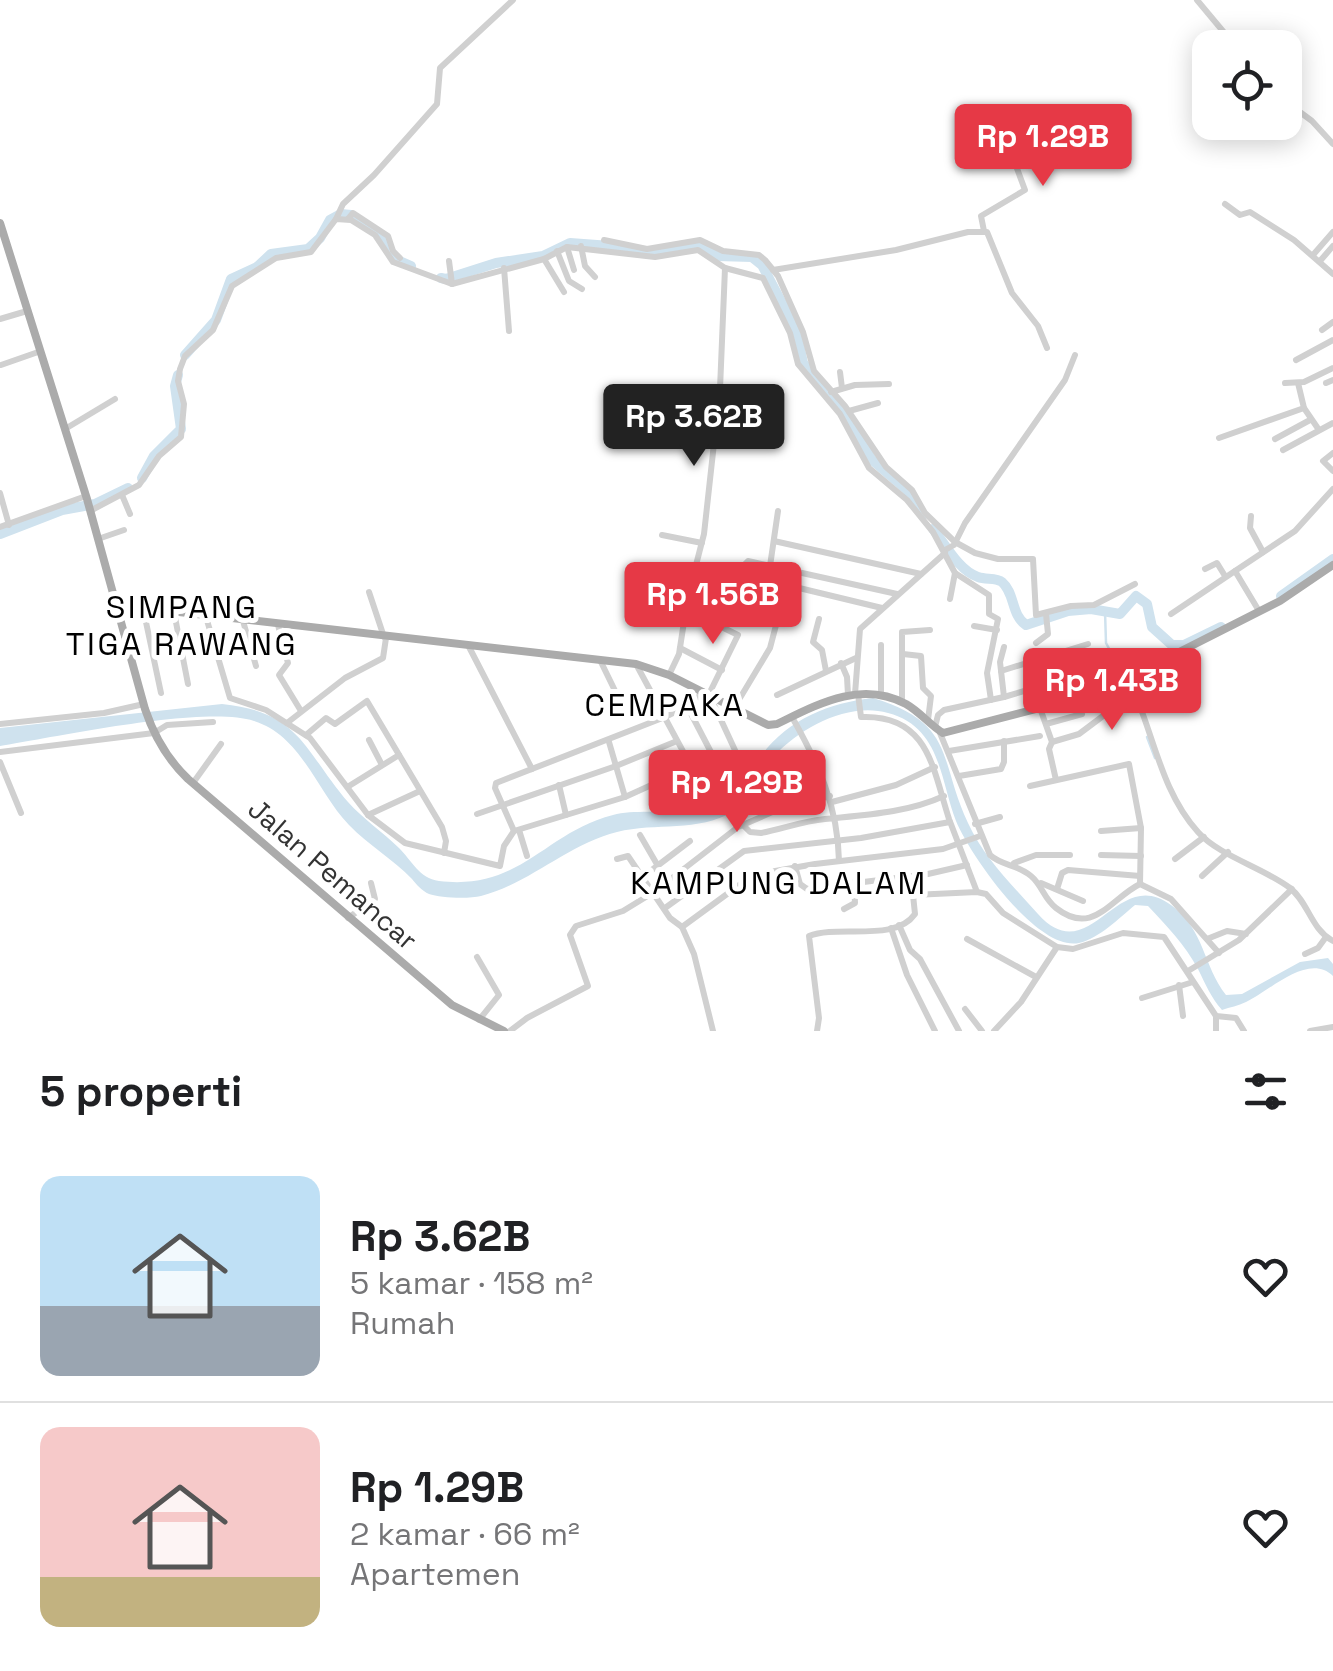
<!DOCTYPE html>
<html lang="id">
<head>
<meta charset="utf-8">
<style>
	body { margin:0; font-family:"Space Grotesk",sans-serif; background:#f2f2f2; color:#202124; height:100vh; display:flex; flex-direction:column; font-size:38px; white-space:nowrap }
	* { box-sizing:border-box; margin:0 }
	p { font-size:32px; color:#757577 }
	.icon { flex:none; width:55px; height:55px; fill:none; stroke:currentColor; stroke-width:2; stroke-linecap:round; stroke-linejoin:round }
	.map { position:relative; height:1031px; overflow:hidden }
	.panel { display:flex; flex-direction:column; background:#fff; flex:1 }
	.panel>* { flex:none }
	.buttons { position:absolute; left:1192px; top:30px; display:grid; gap:20px }
	.buttons a { display:grid; place-items:center; width:110px; height:110px; border-radius:20px; background:#fff; box-shadow:0 5px 25px #0003; font-size:50px }
	.price { position:absolute; translate:-50% -85px; padding:0 22px; border-radius:10px; background:#e63946; color:#fff; font-size:32px; line-height:65px; filter:drop-shadow(0 2px 5px #0008) }
	.price::after { content:''; position:absolute; left:50%; top:60px; width:30px; height:22px; margin-left:-15px; background:inherit; clip-path:polygon(0 0,100% 0,50% 100%) }
	.price.active { background:#222; color:#fff }
	ul { padding:0; list-style:none }
	li { display:flex; align-items:center; gap:30px; height:250px; padding:0 40px }
	li+li { border-top:2px solid #e0e0e0 }
	li span { display:grid; place-items:center; flex:none; width:280px; height:200px; border-radius:20px; color:#555 }
	li>.icon { margin-inline-start:auto }
	span .icon { width:120px; height:120px; fill:#fffc; stroke-width:1 }
	li b { font-size:42px }
	h2 { display:flex; justify-content:space-between; align-items:center; height:120px; padding:0 40px; font-size:42px }
	.map>svg:first-child { display:block }
</style>
</head>
<body>
<div class="map">
<svg width="1333" height="1031" viewBox="0 0 1333 1031">
	<rect width="100%" height="100%" fill="#fff"/>
	<!-- water -->
	<path fill="#cfe2ee" d="M873,698c83,25 65,61 95,125 16,35 45,63 70,91 52,58 78,-50 133,-9 34,25 32,61 55,90l16,-1 58,-32 28,-4 5,6v12c-25,-24 -63,15 -87,26 -8,4 -16,5 -24,8 -12,-14 -16,-25 -24,-41 -13,-24 -31,-43 -50,-63l-13,-1c-16,13 -35,33 -56,38 -42,9 -109,-88 -123,-122 -16,-41 -15,-94 -68,-108 -40,-11 -86,14 -114,43 -15,17 -19,42 -40,55 -36,22 -78,11 -117,21 -49,12 -88,52 -136,64 -12,3 -41,2 -52,-2 -7,-3 -13,-10 -17,-15 -19,-20 -44,-34 -63,-54 -32,-33 -47,-89 -95,-104 -49,-16 -197,16 -254,25v-18l222,-24c79,8 82,47 126,98 15,17 35,30 51,46 13,13 20,30 40,33 82,10 106,-49 174,-66 33,-9 94,6 119,-15 14,-11 19,-30 29,-44 27,-37 68,-53 112,-58z"/>
	<g fill="none" stroke-linecap="round" stroke-linejoin="round">
		<!-- stream -->
		<g stroke="#cfe2ee" stroke-width="2.5">
			<path d="M1105,611l1,32 18,33"/>
			<path d="M1147,737l8,21"/>
		</g>
		<!-- river -->
		<g stroke="#cfe2ee" stroke-width="10">
			<path d="M441,278l5,1 50,-16 47,-7 27,-13 54,4 20,6 55,-7 18,10 35,1 10,8 34,65 7,33 52,63 16,33 36,31 16,25"/>
			<path d="M185,355l31,-35 15,-41 26,-12 14,-13 37,-5 12,-11 10,-18 11,-6 10,1 31,21 13,23 16,7"/>
			<path d="M142,478l12,-22 27,-27 -6,-43 3,-11"/>
			<path d="M933,529c12,15 26,42 45,48 8,3 18,0 24,5 13,11 9,33 24,43l42,-14 23,-2 29,5 16,-18 11,8 5,23 20,18h12l37,-18"/>
			<path d="M0,534l62,-24 33,-6 33,-16"/>
			<path d="M1281,596l52,-37"/>
		</g>
		<!-- minor -->
		<g stroke="#d0d0d0" stroke-width="6">
			<path d="M1197,0l40,48"/>
			<path d="M1285,101l27,20 21,23"/>
			<path d="M1225,204l15,11 10,-3 44,28 39,34"/>
			<path d="M336,219l7,-15 31,-29 63,-71 3,-36 73,-68"/>
			<path d="M348,219l5,-6 35,23 5,15 7,7"/>
			<path d="M984,231l-3,-15 44,-26 -19,-51"/>
			<path d="M604,240l43,9 53,-9 23,11 36,4 6,5 13,16 25,56 11,39 31,35 41,61 26,23 13,23 30,29 20,11 23,6h35l3,56 35,-9 23,-1 41,-21"/>
			<path d="M581,246l4,20 10,11"/>
			<path d="M567,247l7,23"/>
			<path d="M557,251l12,30 13,8"/>
			<path d="M1313,255l20,-23"/>
			<path d="M544,259l20,33"/>
			<path d="M449,261l3,23"/>
			<path d="M1320,261l13,-15"/>
			<path d="M504,268l5,63"/>
			<path d="M773,270l123,-20 72,-18h19l25,61 26,33 9,22"/>
			<path d="M0,319l27,-8"/>
			<path d="M1322,330l11,-8"/>
			<path d="M1296,360l37,-20"/>
			<path d="M1,365l40,-14"/>
			<path d="M840,372l2,16"/>
			<path d="M1285,383l19,-1 29,-14"/>
			<path d="M1298,383l6,25 15,22"/>
			<path d="M1326,383l7,-3"/>
			<path d="M831,392l24,-7 34,-1"/>
			<path d="M849,411l29,-8"/>
			<path d="M65,429l50,-30"/>
			<path d="M1219,438l85,-30"/>
			<path d="M1275,439l35,-19"/>
			<path d="M1283,450l50,-27"/>
			<path d="M1333,453l-10,8 10,10"/>
			<path d="M0,493l9,32"/>
			<path d="M122,495l8,19"/>
			<path d="M90,511l49,-26 20,-29 22,-19 3,-33 -6,-23 2,-12 5,-13 28,-26 19,-44 44,-28 35,-6 25,-33 15,1 24,15 18,27 59,22 92,-25 23,-12 88,10 43,-7 27,18 38,10 27,55 8,31 42,50 29,54 38,32 26,32 22,41 34,22v19l9,5 -11,54 4,27"/>
			<path d="M1251,516l-1,12 13,24"/>
			<path d="M0,527l86,-31"/>
			<path d="M662,535l40,8"/>
			<path d="M98,539l26,-9"/>
			<path d="M774,541l147,33"/>
			<path d="M945,550l9,-5 11,-22 100,-143 10,-25"/>
			<path d="M770,566l8,-55"/>
			<path d="M1205,569l12,-6 8,13"/>
			<path d="M795,587l87,21"/>
			<path d="M369,592l15,45"/>
			<path d="M950,599l5,-26"/>
			<path d="M143,608l18,85"/>
			<path d="M687,610l51,25 -29,59 31,67"/>
			<path d="M1259,611l-24,-40 60,-40 38,-42"/>
			<path d="M174,612l14,72"/>
			<path d="M1171,614l64,-43"/>
			<path d="M206,617l24,81 36,12 44,28 58,77 37,28 95,23 4,-20 10,-15 111,-34 66,-30"/>
			<path d="M819,619l-6,23 9,8 4,21"/>
			<path d="M243,621l13,45"/>
			<path d="M717,623l13,-32 8,-4 6,-22 4,-4 149,33"/>
			<path d="M278,625l10,38 -9,12 22,36"/>
			<path d="M974,626l23,4"/>
			<path d="M1036,643l12,-9 -2,-20"/>
			<path d="M468,645l64,124"/>
			<path d="M881,645v50"/>
			<path d="M1004,647l-4,15 4,35"/>
			<path d="M680,648l42,22"/>
			<path d="M903,654l18,2 2,32 8,8 -3,24"/>
			<path d="M600,660l21,43"/>
			<path d="M841,663l6,14 1,18"/>
			<path d="M636,664l63,117 6,21"/>
			<path d="M1001,671l87,-27"/>
			<path d="M669,675l10,-21 9,-58 16,-62 16,-145 5,-121"/>
			<path d="M1128,678c25,50 31,111 70,154 21,24 66,36 92,56 19,15 20,40 43,53"/>
			<path d="M855,694l5,-65 85,-76"/>
			<path d="M858,694l3,23c68,-3 72,53 88,102 9,24 19,49 28,73"/>
			<path d="M777,695l79,-37"/>
			<path d="M902,702v-70l28,-2"/>
			<path d="M687,706l27,52 15,42"/>
			<path d="M734,708l36,-60 10,-38"/>
			<path d="M1040,708l12,34 -3,7 7,31"/>
			<path d="M792,717c26,46 46,89 47,144"/>
			<path d="M287,723l58,-45 38,-20 3,-20"/>
			<path d="M0,724l104,-11 40,-9"/>
			<path d="M1046,724l36,-10"/>
			<path d="M935,727l3,-12 6,-5 60,-13 85,-25 6,4 4,13"/>
			<path d="M940,733l50,122c12,11 27,9 41,21 11,9 13,23 25,32 37,29 54,-9 84,-24l31,15 48,54"/>
			<path d="M306,735l20,-17 9,6 32,-23 75,126 4,14 -2,12"/>
			<path d="M369,740l13,25"/>
			<path d="M609,742l16,55"/>
			<path d="M1052,742l27,-8 36,-27 -8,-20"/>
			<path d="M949,751l91,-15"/>
			<path d="M0,752l154,-19 13,-8 46,-3"/>
			<path d="M0,762l21,51"/>
			<path d="M959,776l42,-7 3,-7v-21"/>
			<path d="M193,783l28,-39"/>
			<path d="M559,785l7,30"/>
			<path d="M349,786l50,-31"/>
			<path d="M1030,786l99,-22 12,64 -1,56"/>
			<path d="M832,802l64,-17 39,-18"/>
			<path d="M477,814l139,-48 61,-25"/>
			<path d="M368,815l52,-24"/>
			<path d="M975,824l25,-7"/>
			<path d="M743,825l7,7 11,1c21,-4 42,-12 64,-14 39,-4 82,-6 119,-23"/>
			<path d="M519,830l8,26"/>
			<path d="M514,831l-19,-43 1,-5 169,-66 22,-11 17,-14"/>
			<path d="M1101,831l40,-3"/>
			<path d="M640,835l18,31"/>
			<path d="M1101,855l40,1"/>
			<path d="M617,859l11,-3 42,62 12,9"/>
			<path d="M1175,859l29,-22"/>
			<path d="M1014,863l22,-8h34"/>
			<path d="M795,866l5,18 7,5 121,-15 39,-9"/>
			<path d="M644,876l46,-35"/>
			<path d="M1202,876l26,-24"/>
			<path d="M1041,883l42,18"/>
			<path d="M1057,889l5,-16 6,-3 72,6"/>
			<path d="M665,908l79,-57 117,-13 89,-16"/>
			<path d="M844,909l11,-6 -1,-21"/>
			<path d="M348,918l27,-19 -4,-16"/>
			<path d="M899,925l11,25 10,9 39,72"/>
			<path d="M891,928l16,47 28,56"/>
			<path d="M967,939l69,38"/>
			<path d="M1207,939l20,-8 19,3"/>
			<path d="M1305,954l13,-6 8,-11"/>
			<path d="M477,957l22,38 -20,25"/>
			<path d="M1188,971l51,-31 53,-51"/>
			<path d="M1179,985l4,31"/>
			<path d="M1142,998l51,-16"/>
			<path d="M965,1009l17,22"/>
			<path d="M1216,1016v15"/>
			<path d="M510,1031l17,-13 61,-32 -18,-51 6,-9 47,-15 31,-19 84,-65 39,-17 53,-14"/>
			<path d="M713,1031l-19,-77 -12,-27 71,-52 62,-11 128,-15 37,-13"/>
			<path d="M817,1031l2,-13 -10,-82c29,-12 86,7 106,-22l-2,-19 64,-3 9,2 17,19 54,34 16,2 50,-16 41,4 52,79 20,2 8,13"/>
			<path d="M994,1031l27,-29 36,-55"/>
			<path d="M1310,1031l23,-4"/>
		</g>
		<!-- major -->
		<g stroke="#ababab" stroke-width="8">
			<path d="M0,223l87,276 58,210c9,27 22,50 43,70l264,226 52,26"/>
			<path d="M117,605l519,59 33,11 99,50 9,-1c41,-20 84,-44 129,-20 14,8 24,21 37,29l97,-25 88,-30 152,-77 53,-36"/>
		</g>
	</g>
	<g text-anchor="middle" dominant-baseline="central" stroke-width="10" stroke-linejoin="round" paint-order="stroke">
		<!-- street labels -->
		<g font-size="28" fill="#333" stroke="#fff">
			<text transform="translate(333 874) rotate(41)">Jalan Pemancar</text>
		</g>
		<!-- quarter labels -->
		<g font-size="32" letter-spacing="2.5" fill="#000" stroke="#fff">
			<text x="182" y="607">SIMPANG<tspan x="182" dy="37">TIGA RAWANG</tspan></text>
			<text x="665" y="705">CEMPAKA</text>
			<text x="779" y="883">KAMPUNG DALAM</text>
		</g>
	</g>
</svg>
<div class="buttons">
<a><svg class="icon" aria-label="locate" viewBox="0 0 24 24"><circle cx="12" cy="12" r="6"/><path d="M12 2v4M12 18v4M2 12h4M18 12h4"/></svg></a>
</div>
<b class="price" style="left:1043px;top:189px">Rp 1.29B</b>
<b class="price active" style="left:694px;top:469px">Rp 3.62B</b>
<b class="price" style="left:713px;top:647px">Rp 1.56B</b>
<b class="price" style="left:1112px;top:733px">Rp 1.43B</b>
<b class="price" style="left:737px;top:835px">Rp 1.29B</b>
</div>
<section class="panel">
<h2>5 properti<svg class="icon" aria-label="filters" viewBox="0 0 24 24"><path d="M4 7h16M4 17h16"/><circle cx="9" cy="7" r="2"/><circle cx="15" cy="17" r="2"/></svg></h2>
<ul>
<li><span style="background:linear-gradient(#bfe0f5 65%,#9aa5b1 0)"><svg class="icon" aria-label="home" viewBox="0 0 24 24"><path d="M3 11l9-7 9 7M6 9v11h12V9"/></svg></span><div><b>Rp 3.62B</b><p>5 kamar · 158 m²</p><p>Rumah</p></div><svg class="icon" aria-label="heart" viewBox="0 0 24 24"><path d="M12 20l-8-8c-3-5 5-10 8-4 3-6 11-1 8 4z"/></svg></li>
<li><span style="background:linear-gradient(#f6c9c9 75%,#c2b280 0)"><svg class="icon" aria-label="home" viewBox="0 0 24 24"><path d="M3 11l9-7 9 7M6 9v11h12V9"/></svg></span><div><b>Rp 1.29B</b><p>2 kamar · 66 m²</p><p>Apartemen</p></div><svg class="icon" aria-label="heart" viewBox="0 0 24 24"><path d="M12 20l-8-8c-3-5 5-10 8-4 3-6 11-1 8 4z"/></svg></li>
</ul>
</section>
</body>
</html>
